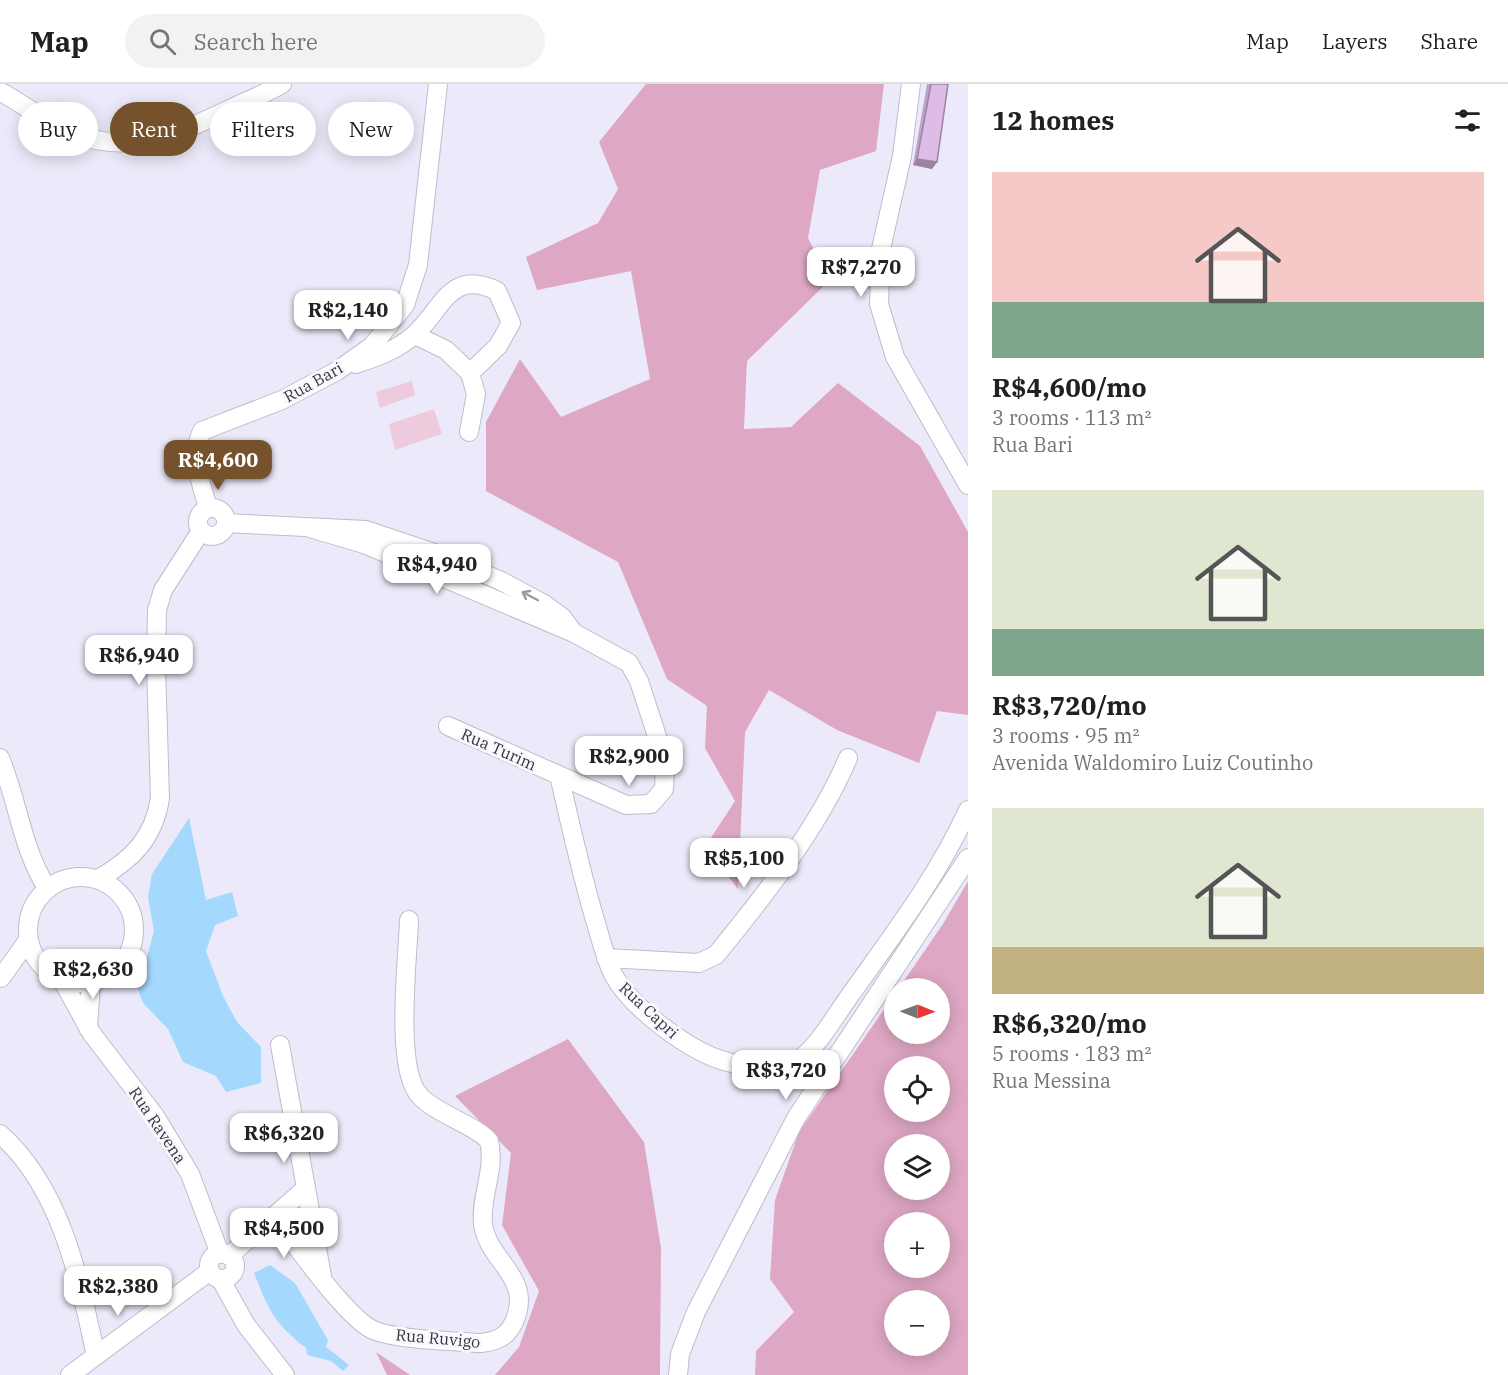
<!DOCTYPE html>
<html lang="en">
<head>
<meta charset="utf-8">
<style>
	body { margin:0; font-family:"IBM Plex Serif",serif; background:#f2f2f2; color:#202124; height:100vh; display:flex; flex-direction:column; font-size:22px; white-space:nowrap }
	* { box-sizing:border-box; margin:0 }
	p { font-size:20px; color:#757577 }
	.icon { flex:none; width:33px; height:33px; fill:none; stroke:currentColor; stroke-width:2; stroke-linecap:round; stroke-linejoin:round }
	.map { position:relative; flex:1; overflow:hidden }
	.sheet { display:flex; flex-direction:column; background:#fff; width:540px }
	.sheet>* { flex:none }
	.top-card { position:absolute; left:18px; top:18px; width:570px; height:54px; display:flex; gap:12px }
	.needle { width:39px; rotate:91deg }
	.buttons { position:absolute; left:884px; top:894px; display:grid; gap:12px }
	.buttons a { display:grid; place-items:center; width:66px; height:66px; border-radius:50%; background:#fff; box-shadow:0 3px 15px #0003; font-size:30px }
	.price { position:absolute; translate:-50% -51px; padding:0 14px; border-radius:12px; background:#fff; color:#222; font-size:20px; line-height:39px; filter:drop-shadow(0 2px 3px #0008) }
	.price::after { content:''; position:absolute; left:50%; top:36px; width:18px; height:14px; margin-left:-9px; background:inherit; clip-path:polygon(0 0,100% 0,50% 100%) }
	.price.current { background:#75522b; color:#fff }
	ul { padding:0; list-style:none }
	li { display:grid; align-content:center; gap:12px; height:318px; padding:0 24px }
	li span { display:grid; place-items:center; height:186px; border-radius:0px; color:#555 }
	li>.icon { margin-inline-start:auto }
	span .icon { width:108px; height:108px; fill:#fffc; stroke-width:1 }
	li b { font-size:26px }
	h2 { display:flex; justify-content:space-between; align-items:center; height:72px; padding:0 24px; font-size:26px }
	.pill { padding:0 21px; border-radius:27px; background:#fff; box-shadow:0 3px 15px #0003; font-size:21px; line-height:54px }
	.pill.current { background:#75522b; color:#fff }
	header { display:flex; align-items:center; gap:36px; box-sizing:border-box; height:84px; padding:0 30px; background:#fff; border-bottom:2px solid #e0e0e0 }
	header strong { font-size:28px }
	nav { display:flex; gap:33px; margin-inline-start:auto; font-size:21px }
	.search { width:420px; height:54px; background:#f2f2f2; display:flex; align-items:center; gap:15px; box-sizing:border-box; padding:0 21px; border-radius:33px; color:#757577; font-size:22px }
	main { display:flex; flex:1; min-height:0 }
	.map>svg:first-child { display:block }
</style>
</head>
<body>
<header>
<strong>Map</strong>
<div class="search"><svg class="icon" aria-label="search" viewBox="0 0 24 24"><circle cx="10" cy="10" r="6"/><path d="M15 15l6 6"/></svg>Search here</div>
<nav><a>Map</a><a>Layers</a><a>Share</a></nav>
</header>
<main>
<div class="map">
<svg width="968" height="1291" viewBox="0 0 968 1291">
	<rect width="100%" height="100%" fill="#eceafa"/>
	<!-- green -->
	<g fill="#edcbdc">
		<path d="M412,297l3,14 -35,13 -4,-16z"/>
		<path d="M434,325l8,25 -47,16 -6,-26z"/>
	</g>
	<!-- forest -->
	<g fill="#dea7c3" fill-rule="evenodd">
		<path d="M646,0h238l-8,67 -56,19 -12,68 22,42 -83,81 -3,68 47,-2 47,-44 82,63 48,86v183l-31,-4 -18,52 -82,-33 -68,-40 -24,42 -7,157 -33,-42 30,-46 -30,-53 2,-42 -40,-27 -49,-117 -132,-71v-69l34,-63 41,58 89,-38 -19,-108 -94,19 -11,-33 72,-34 20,-34 -19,-47z"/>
		<path d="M968,797v494h-213l1,-24 38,-39 -24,-33 5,-79 24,-68 95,-137v39h45v-46h-40l44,-64zM894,982h45v46h-45zM939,1060v46h-45v-46zM894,1138h45v46h-45zM894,1216h45v46h-45z"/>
		<path d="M568,955l76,103 17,106 -1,127h-165l24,-28 20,-56 -37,-66 9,-72 -56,-57z"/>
		<path d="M376,1268l34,23h-23z"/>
	</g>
	<!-- water -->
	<g fill="#a4d8fc">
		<path d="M189,734l17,82 26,-8 6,24 -23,9 -9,26 17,45 14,26 24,25v36l-35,9 -10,-16 -33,-14 -15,-33 -25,-26 -8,-21 11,-21 8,-30 -6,-34 4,-23z"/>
		<path d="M270,1181l25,18 33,57 -2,7 23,18 -6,6 -12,-10 -24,-6 -1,-7c-32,-25 -37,-37 -52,-75z"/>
	</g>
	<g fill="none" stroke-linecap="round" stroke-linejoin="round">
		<defs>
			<g id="minor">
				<path d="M911,0l-9,72 -21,93 -2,55 16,53 73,128"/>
				<path d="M3,9c27,16 54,36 85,45 51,14 95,-7 140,-28 18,-9 37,-16 54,-26"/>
				<path d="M356,280c21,-7 41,-14 58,-29 29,-26 36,-67 83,-44l14,32 -13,23 -28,27 -24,-23 -31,-15"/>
				<path d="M469,348l7,-38 -6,-21"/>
				<path d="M208,424c-7,-25 -18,-52 -6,-77l80,-31 55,-29 35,-25 33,-41 13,-40 20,-181"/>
				<circle cx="212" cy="438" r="14"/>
				<path d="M226,439l140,7 80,27 55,24 43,23 18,13 11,15"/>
				<path d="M310,444l54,16 210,89 55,30 10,18 16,49 10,36 -1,23 -13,15 -25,1 -178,-79"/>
				<path d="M0,674c18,43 22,91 47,130"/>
				<path d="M559,691c11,49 22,97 36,145 6,19 10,39 19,56 19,33 77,77 114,86 19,5 43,14 62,4 26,-14 44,-49 61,-72 42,-59 87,-118 117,-184"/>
				<circle cx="81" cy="846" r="53"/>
				<path d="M98,795c34,-19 56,-41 62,-81l-4,-133 1,-55 6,-20 38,-59"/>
				<path d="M606,874l93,5 17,-8c48,-59 103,-128 132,-197"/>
				<path d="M1,894l27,-38"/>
				<path d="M62,896l30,54 63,82 35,58 30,80"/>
				<path d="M88,944l3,-46"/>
				<path d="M280,961l42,231"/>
				<path d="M0,1050c62,55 79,145 96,222"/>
				<path d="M274,1133c22,28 69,96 97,112 22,11 83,12 110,14 16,-2 26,-6 33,-21 20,-45 -26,-60 -31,-98 -3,-27 13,-55 6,-83 -12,-15 -54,-28 -69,-45 -26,-26 -12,-138 -11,-176"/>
				<circle cx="222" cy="1182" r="13"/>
				<path d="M229,1172l77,-68"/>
				<path d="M221,1196l25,45 39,50"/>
				<path d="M70,1291l140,-104"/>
				<path d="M678,1291l2,-21 16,-42 100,-194 172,-260"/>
			</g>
		</defs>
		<!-- minor casing -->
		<use href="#minor" stroke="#bebccc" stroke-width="20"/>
		<!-- minor -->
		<use href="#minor" stroke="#fff" stroke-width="18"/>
	</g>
	<!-- wall -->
	<path fill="#c0a1c8" d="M927,0h21l-11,78 -5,7 -19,-4z"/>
	<!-- shaded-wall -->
	<path fill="#9c83a2" d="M917,75l20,3 -5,7 -19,-4z"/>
	<!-- building -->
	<path fill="#dfbbe8" stroke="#9c83a2" stroke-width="1.5" d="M931,0h17l-11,78 -20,-3z"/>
	<!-- one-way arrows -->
	<defs><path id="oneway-shaft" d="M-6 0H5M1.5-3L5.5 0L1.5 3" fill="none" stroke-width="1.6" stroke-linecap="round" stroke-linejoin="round" transform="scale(1.5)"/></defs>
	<use stroke="#9b9a9e" href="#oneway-shaft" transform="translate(530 512) rotate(-152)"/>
	<g text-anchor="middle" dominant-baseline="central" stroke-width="6" stroke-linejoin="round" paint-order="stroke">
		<!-- street labels -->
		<g font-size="16" fill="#37363c" stroke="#f9f8ff">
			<text transform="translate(313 298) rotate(-29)">Rua Bari</text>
			<text transform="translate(499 665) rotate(24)">Rua Turim</text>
			<text transform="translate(649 926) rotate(43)">Rua Capri</text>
			<text transform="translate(158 1041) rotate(56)">Rua Ravena</text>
			<text transform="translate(438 1254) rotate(5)">Rua Ruvigo</text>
		</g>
	</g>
</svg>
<div class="buttons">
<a><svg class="needle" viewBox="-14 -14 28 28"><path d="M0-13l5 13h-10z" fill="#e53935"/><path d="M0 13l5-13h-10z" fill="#757577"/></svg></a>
<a><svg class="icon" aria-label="locate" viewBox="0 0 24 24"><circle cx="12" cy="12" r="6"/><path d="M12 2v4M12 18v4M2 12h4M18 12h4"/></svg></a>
<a><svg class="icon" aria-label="layers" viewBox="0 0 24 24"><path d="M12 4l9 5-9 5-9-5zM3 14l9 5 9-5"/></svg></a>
<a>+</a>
<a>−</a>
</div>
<b class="price" style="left:861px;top:214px">R$7,270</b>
<b class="price" style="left:348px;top:257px">R$2,140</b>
<b class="price current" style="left:218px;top:407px">R$4,600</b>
<b class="price" style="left:437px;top:511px">R$4,940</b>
<b class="price" style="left:139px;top:602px">R$6,940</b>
<b class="price" style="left:629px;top:703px">R$2,900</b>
<b class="price" style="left:744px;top:805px">R$5,100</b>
<b class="price" style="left:93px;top:916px">R$2,630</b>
<b class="price" style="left:786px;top:1017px">R$3,720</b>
<b class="price" style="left:284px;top:1080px">R$6,320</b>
<b class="price" style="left:284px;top:1175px">R$4,500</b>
<b class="price" style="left:118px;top:1233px">R$2,380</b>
<div class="top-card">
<a class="pill">Buy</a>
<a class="pill current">Rent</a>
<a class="pill">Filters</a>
<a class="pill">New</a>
</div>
</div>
<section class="sheet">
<h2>12 homes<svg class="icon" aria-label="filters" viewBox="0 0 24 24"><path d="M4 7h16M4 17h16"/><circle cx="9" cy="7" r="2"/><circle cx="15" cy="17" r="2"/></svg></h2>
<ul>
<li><span style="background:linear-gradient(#f6c9c9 70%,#7fa58c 0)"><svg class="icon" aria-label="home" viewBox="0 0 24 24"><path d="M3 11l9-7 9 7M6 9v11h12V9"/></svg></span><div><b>R$4,600/mo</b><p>3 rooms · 113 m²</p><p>Rua Bari</p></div></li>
<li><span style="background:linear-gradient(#dfe7d0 75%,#7fa58c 0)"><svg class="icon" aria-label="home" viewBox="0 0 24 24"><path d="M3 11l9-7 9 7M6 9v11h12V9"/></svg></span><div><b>R$3,720/mo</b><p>3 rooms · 95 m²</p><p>Avenida Waldomiro Luiz Coutinho</p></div></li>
<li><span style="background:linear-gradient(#dfe7d0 75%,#c2b280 0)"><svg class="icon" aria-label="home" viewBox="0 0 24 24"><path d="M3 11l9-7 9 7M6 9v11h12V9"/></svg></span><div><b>R$6,320/mo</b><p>5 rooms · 183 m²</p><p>Rua Messina</p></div></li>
</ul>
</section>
</main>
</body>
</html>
